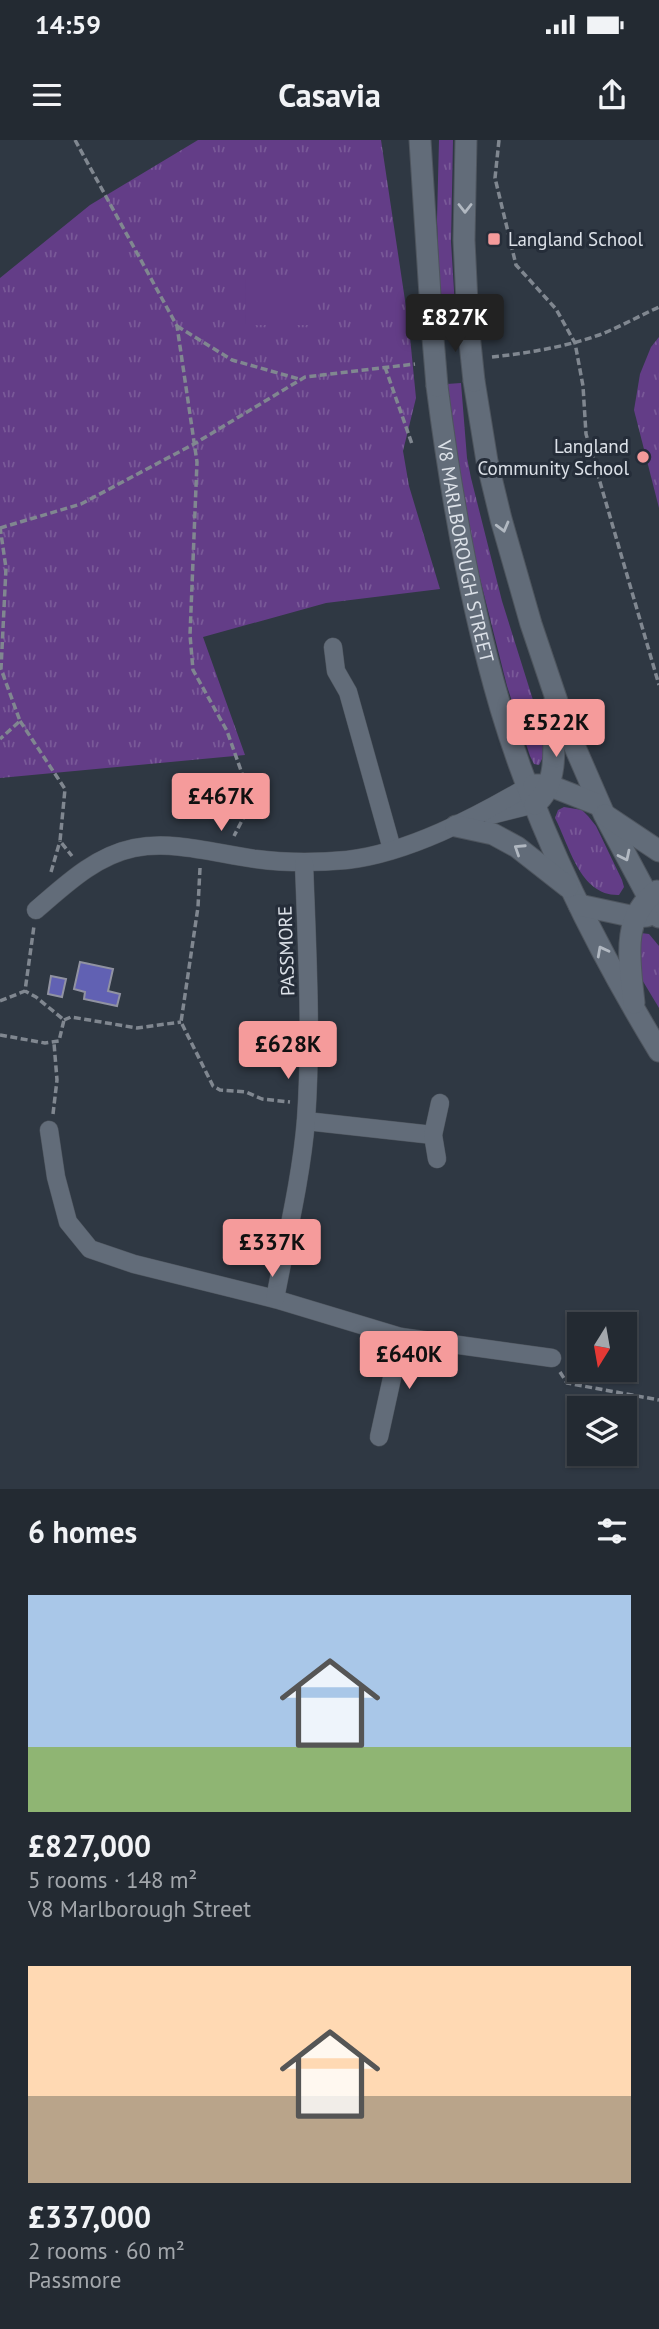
<!DOCTYPE html>
<html lang="en">
<head>
<meta charset="utf-8">
<style>
	body { margin:0; font-family:"PT Sans",sans-serif; background:#2b323a; color:#f1f3f6; height:100vh; display:flex; flex-direction:column; font-size:26px; white-space:nowrap }
	* { box-sizing:border-box; margin:0 }
	p { font-size:23px; color:#a3a7ac }
	.icon { flex:none; width:38px; height:38px; fill:none; stroke:currentColor; stroke-width:2; stroke-linecap:round; stroke-linejoin:round }
	.map { position:relative; height:1349px; overflow:hidden }
	.side { display:flex; flex-direction:column; background:#232a32; flex:1 }
	.side>* { flex:none }
	.needle { width:46px; rotate:191deg }
	.tools { position:absolute; left:567px; top:1172px; display:grid; gap:14px }
	.tools a { display:grid; place-items:center; width:70px; height:70px; border-radius:0px; background:#232a32; box-shadow:0 2px 5px #0004,0 0 0 2px #40464d; font-size:35px }
	.price { position:absolute; translate:-50% -60px; padding:0 16px; border-radius:7px; background:#f59b9b; color:#111; font-size:23px; line-height:46px; filter:drop-shadow(0 2px 4px #0008) }
	.price::after { content:''; position:absolute; left:50%; top:42px; width:21px; height:16px; margin-left:-10px; background:inherit; clip-path:polygon(0 0,100% 0,50% 100%) }
	.price.current { background:#222; color:#fff }
	ul { padding:0; list-style:none }
	li { display:grid; align-content:center; gap:14px; height:371px; padding:0 28px }
	li span { display:grid; place-items:center; height:217px; border-radius:0px; color:#555 }
	li>.icon { margin-inline-start:auto }
	span .icon { width:126px; height:126px; fill:#fffc; stroke-width:1 }
	li b { font-size:30px }
	h2 { display:flex; justify-content:space-between; align-items:center; height:84px; padding:0 28px; font-size:30px }
	.status { display:flex; justify-content:space-between; align-items:center; height:49px; padding:0 35px; background:#232a32; direction:ltr }
	.status svg { height:19px; fill:currentColor }
	header { display:flex; justify-content:space-between; align-items:center; height:91px; padding:0 28px; background:#232a32; font-size:32px; font-weight:600 }
	.map>svg:first-child { display:block }
</style>
</head>
<body>
<div class="status"><b>14:59</b><svg viewBox="0 0 49 12"><path d="M0 12V9h3v3zM5 12V6h3v6zM10 12V3h3v9zM15 12V0h3v12zM26 1h20v11H26zM47 4h2v5h-2z"/></svg></div>
<header><svg class="icon" aria-label="menu" viewBox="0 0 24 24"><path d="M4 6h16M4 12h16M4 18h16"/></svg>Casavia<svg class="icon" aria-label="share" viewBox="0 0 24 24"><path d="M12 15V3M7 8l5-5 5 5M5 13v7h14v-7"/></svg></header>
<div class="map">
<svg width="659" height="1349" viewBox="0 0 659 1349">
	<defs>
		<pattern id="grass-tufts" width="24" height="20" patternUnits="userSpaceOnUse" patternTransform="scale(1.75)"><rect width="24" height="20" fill="#633d87"/><path d="M3 7l-1-3M5 7V3M7 7l1-3M15 17l-1-3M17 17v-4M19 17l1-3" fill="none" stroke="#795998"/></pattern>
	</defs>
	<rect width="100%" height="100%" fill="#2f3843"/>
	<!-- grass -->
	<g fill="url(#grass-tufts)">
		<path d="M198,0h183l28,187 7,71 -13,53 6,35 31,103 -114,14 -123,34 42,118 -245,23v-500l90,-73z"/>
		<path d="M439,0h14l-2,102 5,81 -15,2 -4,-105z"/>
		<path d="M659,197v171l-25,-98 6,-36 11,-27z"/>
		<path d="M461,243l6,75 4,20 31,123 42,134v20l-5,10 -5,-1 -4,-8 -23,-70 -39,-155 -21,-147z"/>
		<path d="M564,667l18,3 6,6 8,10 26,54 2,7 -5,8c-39,1 -49,-48 -64,-77l3,-8z"/>
		<path d="M641,793l8,1 10,12v62l-18,-30 -3,-42z"/>
	</g>
	<!-- pitch -->
	<path fill="#633d87" d="M245,136h70v49h-69z"/>
	<!-- building -->
	<g fill="#6161b3" stroke="#9193a2" stroke-width="2">
		<path d="M80,822l33,7 -5,22 12,3 -3,12 -33,-7 1,-7 -11,-3z"/>
		<path d="M51,836l15,3 -4,18 -14,-3z"/>
	</g>
	<g fill="none" stroke-linecap="round" stroke-linejoin="round">
		<defs>
			<g id="street">
				<path d="M333,507l3,24 12,21 44,157"/>
				<path d="M491,675l44,-11"/>
				<path d="M36,770c29,-25 59,-54 98,-62 40,-8 83,6 122,11 30,4 60,4 91,1 61,-7 129,-43 182,-74"/>
				<path d="M306,981l127,14"/>
				<path d="M49,990l7,47 12,45 22,27 44,15 141,35 126,38 151,21"/>
				<path d="M437,1019l-4,-24 7,-32"/>
				<path d="M275,1159c11,-59 26,-119 31,-179 6,-86 1,-171 -2,-257"/>
				<path d="M379,1297l22,-100"/>
			</g>
			<g id="secondary">
				<path d="M420,0l12,186"/>
				<path d="M466,0l-2,100 4,84"/>
				<path d="M474,241l13,80 14,58 30,105 33,98 40,92 55,103"/>
				<path id="s1" d="M437,246c14,109 33,218 64,323 36,120 93,235 158,342"/>
				<path d="M534,645h14l51,20"/>
				<path d="M535,664c26,-20 18,-69 17,-98"/>
				<path d="M605,675l54,36"/>
				<path d="M456,686l37,8 24,13 51,40"/>
				<path d="M579,765l56,12 12,-1"/>
				<path d="M634,863c-4,-40 -14,-86 23,-112"/>
			</g>
		</defs>
		<!-- street casing -->
		<use href="#street" stroke="#4e555e" stroke-width="19"/>
		<!-- secondary casing -->
		<use href="#secondary" stroke="#4e555e" stroke-width="23"/>
		<!-- path -->
		<g stroke="#808790" stroke-width="3.5" stroke-dasharray="7 3.5" stroke-linecap="butt">
			<path d="M75,0l102,186 20,136 -7,173 3,35 34,61 23,65 -2,13 -14,27"/>
			<path d="M499,0l-4,38 21,87 40,44 19,34 8,43 3,48 73,251"/>
			<path d="M177,186l55,34 67,19"/>
			<path d="M492,217c36,-4 73,-10 107,-22 21,-8 40,-19 60,-28"/>
			<path d="M385,227l27,77"/>
			<path d="M0,387l6,41 -5,101 19,52 -20,18"/>
			<path d="M0,388l81,-24 113,-60 111,-67 110,-13"/>
			<path d="M20,581l45,68 -5,52 12,15"/>
			<path d="M200,728l-2,39 -17,115 32,64 7,4 26,2 16,7 28,3"/>
			<path d="M51,732l9,-31"/>
			<path d="M0,861l25,-10 9,-65"/>
			<path d="M64,880l7,-3 66,11 44,-6"/>
			<path d="M0,895l45,8 14,-2 5,-21 -28,-23 -11,-6"/>
			<path d="M53,974l4,-34 -3,-37"/>
			<path d="M560,1232l7,11 92,17"/>
		</g>
		<!-- street -->
		<use href="#street" stroke="#626c79" stroke-width="18"/>
		<!-- secondary -->
		<use href="#secondary" stroke="#626c79" stroke-width="21"/>
		<defs>
			<g id="secondary-bridge">
				<path d="M468,184l6,57"/>
				<path d="M432,186l5,60"/>
			</g>
		</defs>
		<!-- secondary-bridge casing -->
		<use href="#secondary-bridge" stroke="#4e555e" stroke-width="23" stroke-linecap="butt"/>
		<!-- secondary-bridge -->
		<use href="#secondary-bridge" stroke="#626c79" stroke-width="21"/>
	</g>
	<!-- one-way arrows -->
	<defs><path id="oneway-chevron" d="M-2-3.5L2.5 0L-2 3.5" fill="none" stroke-width="1.6" stroke-linecap="round" stroke-linejoin="round" transform="scale(1.75)"/></defs>
	<g stroke="#b1b8c1">
		<use href="#oneway-chevron" transform="translate(465 68) rotate(90)"/>
		<use href="#oneway-chevron" transform="translate(503 387) rotate(75)"/>
		<use href="#oneway-chevron" transform="translate(519 709) rotate(-147)"/>
		<use href="#oneway-chevron" transform="translate(625 716) rotate(64)"/>
		<use href="#oneway-chevron" transform="translate(602 811) rotate(-118)"/>
	</g>
	<!-- markers -->
	<g fill="#f59b9b" stroke="#252d39" stroke-width="2.5">
		<rect x="487" y="92" width="14" height="14" rx="3.5"/>
		<circle cx="643" cy="317" r="7"/>
	</g>
	<g text-anchor="middle" dominant-baseline="central" stroke-width="6" stroke-linejoin="round" paint-order="stroke">
		<!-- poi labels -->
		<g font-size="19" fill="#dce1e8" stroke="#252d39" text-anchor="start">
			<text x="508" y="99">Langland School</text>
			<text x="629" y="306" text-anchor="end">Langland<tspan x="629" dy="22">Community School</tspan></text>
		</g>
		<!-- street labels -->
		<g font-size="19" fill="#dce1e8" stroke="#252d39">
			<text stroke="none"><textPath href="#s1" startOffset="168">V8 MARLBOROUGH STREET</textPath></text>
			<text transform="translate(286 811) rotate(-92)">PASSMORE</text>
		</g>
	</g>
</svg>
<div class="tools">
<a><svg class="needle" viewBox="-14 -14 28 28"><path d="M0-13l5 13h-10z" fill="#e53935"/><path d="M0 13l5-13h-10z" fill="#a3a7ac"/></svg></a>
<a><svg class="icon" aria-label="layers" viewBox="0 0 24 24"><path d="M12 4l9 5-9 5-9-5zM3 14l9 5 9-5"/></svg></a>
</div>
<b class="price current" style="left:455px;top:214px">£827K</b>
<b class="price" style="left:556px;top:619px">£522K</b>
<b class="price" style="left:221px;top:693px">£467K</b>
<b class="price" style="left:288px;top:941px">£628K</b>
<b class="price" style="left:272px;top:1139px">£337K</b>
<b class="price" style="left:409px;top:1251px">£640K</b>
</div>
<section class="side">
<h2>6 homes<svg class="icon" aria-label="filters" viewBox="0 0 24 24"><path d="M4 7h16M4 17h16"/><circle cx="9" cy="7" r="2"/><circle cx="15" cy="17" r="2"/></svg></h2>
<ul>
<li><span style="background:linear-gradient(#a9c7e8 70%,#8fb573 0)"><svg class="icon" aria-label="home" viewBox="0 0 24 24"><path d="M3 11l9-7 9 7M6 9v11h12V9"/></svg></span><div><b>£827,000</b><p>5 rooms · 148 m²</p><p>V8 Marlborough Street</p></div></li>
<li><span style="background:linear-gradient(#ffd9b3 60%,#b9a48a 0)"><svg class="icon" aria-label="home" viewBox="0 0 24 24"><path d="M3 11l9-7 9 7M6 9v11h12V9"/></svg></span><div><b>£337,000</b><p>2 rooms · 60 m²</p><p>Passmore</p></div></li>
</ul>
</section>
</body>
</html>
